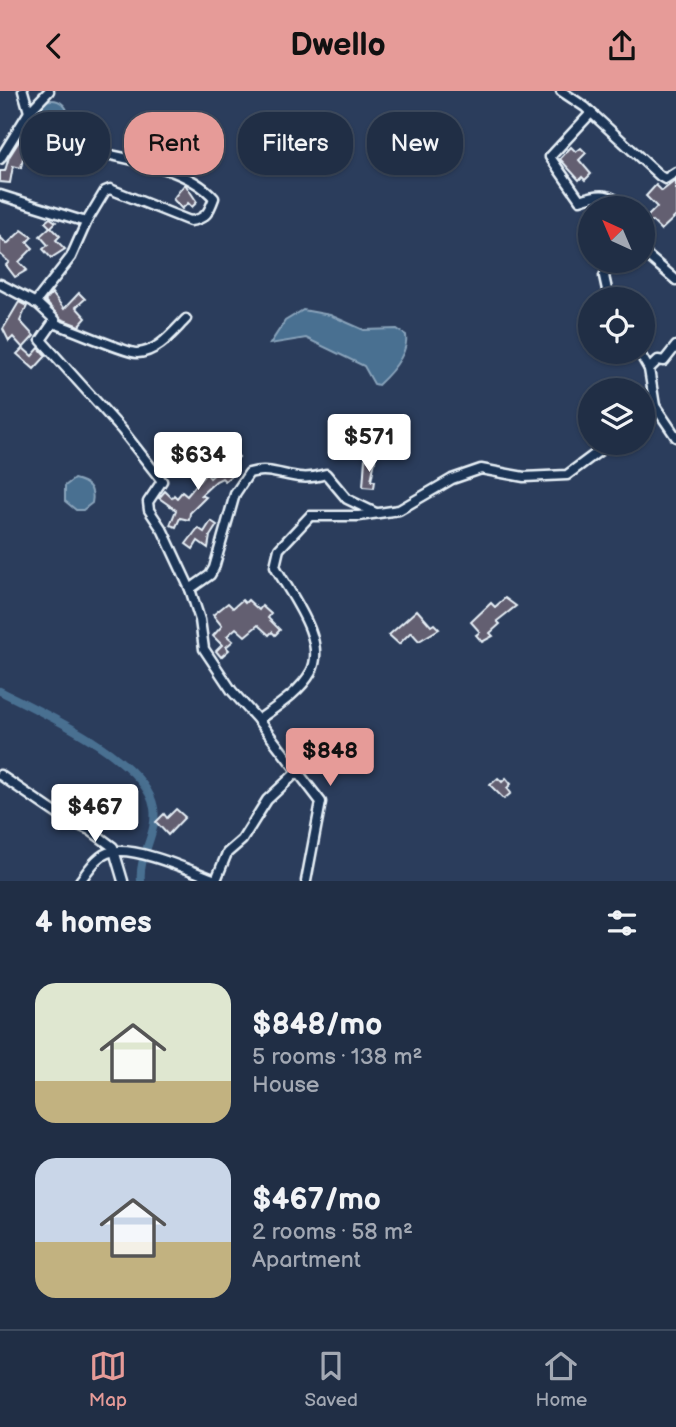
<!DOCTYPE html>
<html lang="en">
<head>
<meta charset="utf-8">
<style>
	body { margin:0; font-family:"Balsamiq Sans",sans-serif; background:#2d3a50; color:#f1f3f6; height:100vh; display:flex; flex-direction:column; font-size:26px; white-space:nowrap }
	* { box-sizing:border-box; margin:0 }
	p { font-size:23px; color:#a2a8b3 }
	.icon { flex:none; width:38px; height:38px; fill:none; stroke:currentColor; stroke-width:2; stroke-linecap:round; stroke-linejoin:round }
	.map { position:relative; height:790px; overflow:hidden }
	.panel { display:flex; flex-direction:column; background:#202e45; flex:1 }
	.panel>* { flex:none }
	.top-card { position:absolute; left:21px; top:21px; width:635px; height:63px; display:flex; gap:14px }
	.needle { width:46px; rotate:316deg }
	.controls { position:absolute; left:578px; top:105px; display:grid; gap:14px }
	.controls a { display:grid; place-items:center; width:77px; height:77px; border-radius:50%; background:#202e45; box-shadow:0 2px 5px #0004,0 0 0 2px #3d4a5e; font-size:35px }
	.price { position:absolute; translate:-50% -60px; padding:0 16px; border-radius:7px; background:#fff; color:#222; font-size:23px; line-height:46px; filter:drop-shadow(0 2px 4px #0008) }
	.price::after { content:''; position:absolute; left:50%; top:42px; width:21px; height:16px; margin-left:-10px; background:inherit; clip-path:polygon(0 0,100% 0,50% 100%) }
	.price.selected { background:#e69b98; color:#111 }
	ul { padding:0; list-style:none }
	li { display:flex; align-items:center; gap:21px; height:175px; padding:0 35px }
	li span { display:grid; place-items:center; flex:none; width:196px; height:140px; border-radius:21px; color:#555 }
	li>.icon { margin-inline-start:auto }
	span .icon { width:84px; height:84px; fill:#fffc; stroke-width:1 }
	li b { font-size:30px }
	h2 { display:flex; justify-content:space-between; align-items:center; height:84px; padding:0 35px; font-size:30px }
	.tag { padding:0 24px; border-radius:28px; background:#202e45; box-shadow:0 2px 5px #0004,0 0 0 2px #3d4a5e; font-size:24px; line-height:63px }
	.tag.selected { background:#e69b98; color:#111 }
	header { display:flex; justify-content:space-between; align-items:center; height:91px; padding:0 35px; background:#e69b98; color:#111; font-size:32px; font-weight:700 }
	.menu { display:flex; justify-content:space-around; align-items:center; height:98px; border-top:2px solid #3d4a5e; background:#202e45; font-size:19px; color:#a2a8b3 }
	.menu a { display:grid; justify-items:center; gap:4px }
	.menu .selected { color:#e69b98 }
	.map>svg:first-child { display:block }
</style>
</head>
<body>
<header><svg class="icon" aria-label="back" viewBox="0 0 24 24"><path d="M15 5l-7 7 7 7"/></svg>Dwello<svg class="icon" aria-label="share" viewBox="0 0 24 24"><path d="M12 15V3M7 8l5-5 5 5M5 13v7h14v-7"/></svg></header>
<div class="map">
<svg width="676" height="790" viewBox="0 0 676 790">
	<rect width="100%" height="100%" fill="#2b3d5c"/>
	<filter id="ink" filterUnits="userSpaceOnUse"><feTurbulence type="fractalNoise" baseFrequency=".0143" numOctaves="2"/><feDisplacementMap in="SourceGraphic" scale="14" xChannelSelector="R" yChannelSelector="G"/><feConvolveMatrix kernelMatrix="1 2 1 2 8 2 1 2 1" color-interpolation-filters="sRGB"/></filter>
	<g filter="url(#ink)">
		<!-- water -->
		<g fill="#496f91" stroke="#89a3ba" stroke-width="2">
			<circle cx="52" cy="25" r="16"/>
			<path d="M303,219l27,5 34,15 33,-1 9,6c3,19 -15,38 -28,50l-4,-1 -10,-18 -58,-28 -36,6 15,-23z"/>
			<path d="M74,388c14,3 21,9 18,24l-9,7h-7l-11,-9v-15z"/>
		</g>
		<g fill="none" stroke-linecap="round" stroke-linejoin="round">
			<!-- canal -->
			<path stroke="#496f91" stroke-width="8" d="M0,600c41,21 146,68 154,117 4,26 -16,48 -13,73"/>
		</g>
		<!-- building -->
		<g fill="#635e71" stroke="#e8f1f8" stroke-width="2">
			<path d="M23,44l16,9 -6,9 -8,-5 -4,20 -8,-2 -3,17 -10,-1v-11h5l4,-14z"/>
			<path d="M571,56l5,5 5,-4 5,5 -7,7 12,14 -6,6 -3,-3 -3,3 -19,-21z"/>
			<path d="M676,89v36l-15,14 -9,-9 -4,3 -4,-4 13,-13 -11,-11 10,-11 6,6z"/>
			<path d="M185,93l12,18 -5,5 -4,-4 -6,6 -9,-10z"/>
			<path d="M50,127l6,4 -5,5 9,9 -4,4 9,9 -14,9 -8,-9 5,-4 -8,-9 10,-9 -5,-5z"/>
			<path d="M22,139l10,7 -5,5 6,6 -14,14 8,8 -12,7 -9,-12 3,-3 -9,-8v-17l7,7z"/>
			<path d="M52,202l12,16 15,-16 6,6 -9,8 10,11 -7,8 -18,-7 -16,-18z"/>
			<path d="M19,211l8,4 -7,15 14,15 -11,12 -10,-11 -4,4 -6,-12z"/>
			<path d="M23,257l9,8 7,-8 7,8 -12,13 -17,-15z"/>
			<path d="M233,360l6,6 -6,6 4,4 -4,7 -8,7 -3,-3 -6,3 -15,14 5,2 -16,16 -1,7 -9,-2 -4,9 -6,-2 6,-15 -17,-12 6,-7 7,7 2,-3 3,3 5,-6 5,4 19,-23 4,5 19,-17 -3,-3z"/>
			<path d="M365,368l10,1 -4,21h4l-1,7 -11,-1z"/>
			<path d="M211,430l6,4 -7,11 -2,12 -10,-7 -5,8 -7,-5 12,-16 6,4z"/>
			<path d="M505,507l11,8 -19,15 3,3 -10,9 3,3 -11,6 -6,-7 4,-3 -9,-10 20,-19 4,4z"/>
			<path d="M242,509l3,3 3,-3 11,10 3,-4 9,8 -3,4 12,12 -5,5 -3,-3 -3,3 -11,-10 -13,11 -9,-8 -9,8 6,5 -7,6 3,3 -8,7 -5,-6 6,-6 -9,-9 9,-10 -9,-11 15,-12 5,5z"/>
			<path d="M417,519l14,16 3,-2 5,5 -20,12 -8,-9 -12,12 -10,-9z"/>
			<path d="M498,687l4,4 4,-4 5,6 -4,4 4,5 -7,6 -14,-14z"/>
			<path d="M176,718l9,8 -17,18 -12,-13 8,-8 3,4z"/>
		</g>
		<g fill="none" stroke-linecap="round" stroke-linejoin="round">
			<defs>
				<g id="minor">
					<path d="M23,0l6,21"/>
					<path d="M561,0l24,16 75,69 5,3 11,-7"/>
					<path d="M591,22l-41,44 30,43c20,-7 31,-7 45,8"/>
					<path d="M20,36c17,6 34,14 51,19 43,12 112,17 143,52 -5,14 -8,21 -24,23l-80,-32 -5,2 -18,30 -16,36 -36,46"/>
					<path d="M0,68l29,-47 20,-21"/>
					<path d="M0,104l86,27"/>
					<path d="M642,160l34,29"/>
					<path d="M0,193l38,20 17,16 -14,20 81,90 40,51 -14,21 1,8 14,21 27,58 10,31 4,29 28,42 26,29c18,-13 42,-28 53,-48 17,-32 -22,-79 -36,-106l4,-17 31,-33h49l40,-6 53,-31 29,-10 43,8 43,-2 43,-32"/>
					<path d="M609,208l-5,-23 8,-15"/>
					<path d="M53,232c14,4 76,31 84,30 21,-1 35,-20 49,-34"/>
					<path d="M639,261l10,17"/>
					<path d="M655,315l21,31"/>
					<path d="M642,327l13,-12 -6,-37 9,-9 6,1 12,-15"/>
					<path d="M190,498l20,-14 4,-7 21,-74 14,-21c29,-8 43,12 77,1l21,25 29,14"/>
					<path d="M258,629l63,82 -15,79"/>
					<path d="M0,684l63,43 27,12 23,17 10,34"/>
					<path d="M80,790c8,-10 18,-27 31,-29 26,-6 80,19 105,28l11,-27 15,-13 25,-40 30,-28"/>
				</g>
			</defs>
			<!-- minor casing -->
			<use href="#minor" stroke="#e8f1f8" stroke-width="13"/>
			<!-- minor -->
			<use href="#minor" stroke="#1d3557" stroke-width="8"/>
		</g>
	</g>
</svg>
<div class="controls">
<a><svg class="needle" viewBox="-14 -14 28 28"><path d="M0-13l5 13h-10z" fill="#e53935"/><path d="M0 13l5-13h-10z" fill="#a2a8b3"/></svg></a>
<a><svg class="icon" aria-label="locate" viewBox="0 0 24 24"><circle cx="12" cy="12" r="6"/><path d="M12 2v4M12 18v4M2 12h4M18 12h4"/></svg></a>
<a><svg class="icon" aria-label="layers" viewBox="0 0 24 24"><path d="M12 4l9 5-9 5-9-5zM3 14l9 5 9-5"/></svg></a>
</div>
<b class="price" style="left:369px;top:383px">$571</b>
<b class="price" style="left:198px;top:401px">$634</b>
<b class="price selected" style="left:330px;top:697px">$848</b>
<b class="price" style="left:95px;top:753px">$467</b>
<div class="top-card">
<a class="tag">Buy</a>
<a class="tag selected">Rent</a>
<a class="tag">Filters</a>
<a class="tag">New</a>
</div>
</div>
<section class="panel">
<h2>4 homes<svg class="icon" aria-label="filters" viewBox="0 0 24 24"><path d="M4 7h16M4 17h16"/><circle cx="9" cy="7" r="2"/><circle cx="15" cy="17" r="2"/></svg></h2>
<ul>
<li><span style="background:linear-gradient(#dfe7d0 70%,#c2b280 0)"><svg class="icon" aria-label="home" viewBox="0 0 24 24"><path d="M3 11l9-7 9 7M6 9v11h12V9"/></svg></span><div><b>$848/mo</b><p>5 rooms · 138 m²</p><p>House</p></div></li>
<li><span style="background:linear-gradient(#c9d6e8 60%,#c2b280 0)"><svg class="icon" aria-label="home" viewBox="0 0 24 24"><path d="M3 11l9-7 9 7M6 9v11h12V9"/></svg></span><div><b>$467/mo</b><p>2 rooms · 58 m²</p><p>Apartment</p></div></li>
</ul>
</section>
<nav class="menu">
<a class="selected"><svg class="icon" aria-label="map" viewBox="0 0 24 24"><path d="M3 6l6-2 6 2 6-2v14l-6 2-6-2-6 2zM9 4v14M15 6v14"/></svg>Map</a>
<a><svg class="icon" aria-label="saved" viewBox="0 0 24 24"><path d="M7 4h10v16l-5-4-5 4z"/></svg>Saved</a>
<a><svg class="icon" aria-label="home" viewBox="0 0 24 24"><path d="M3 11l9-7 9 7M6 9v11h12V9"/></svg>Home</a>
</nav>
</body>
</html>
